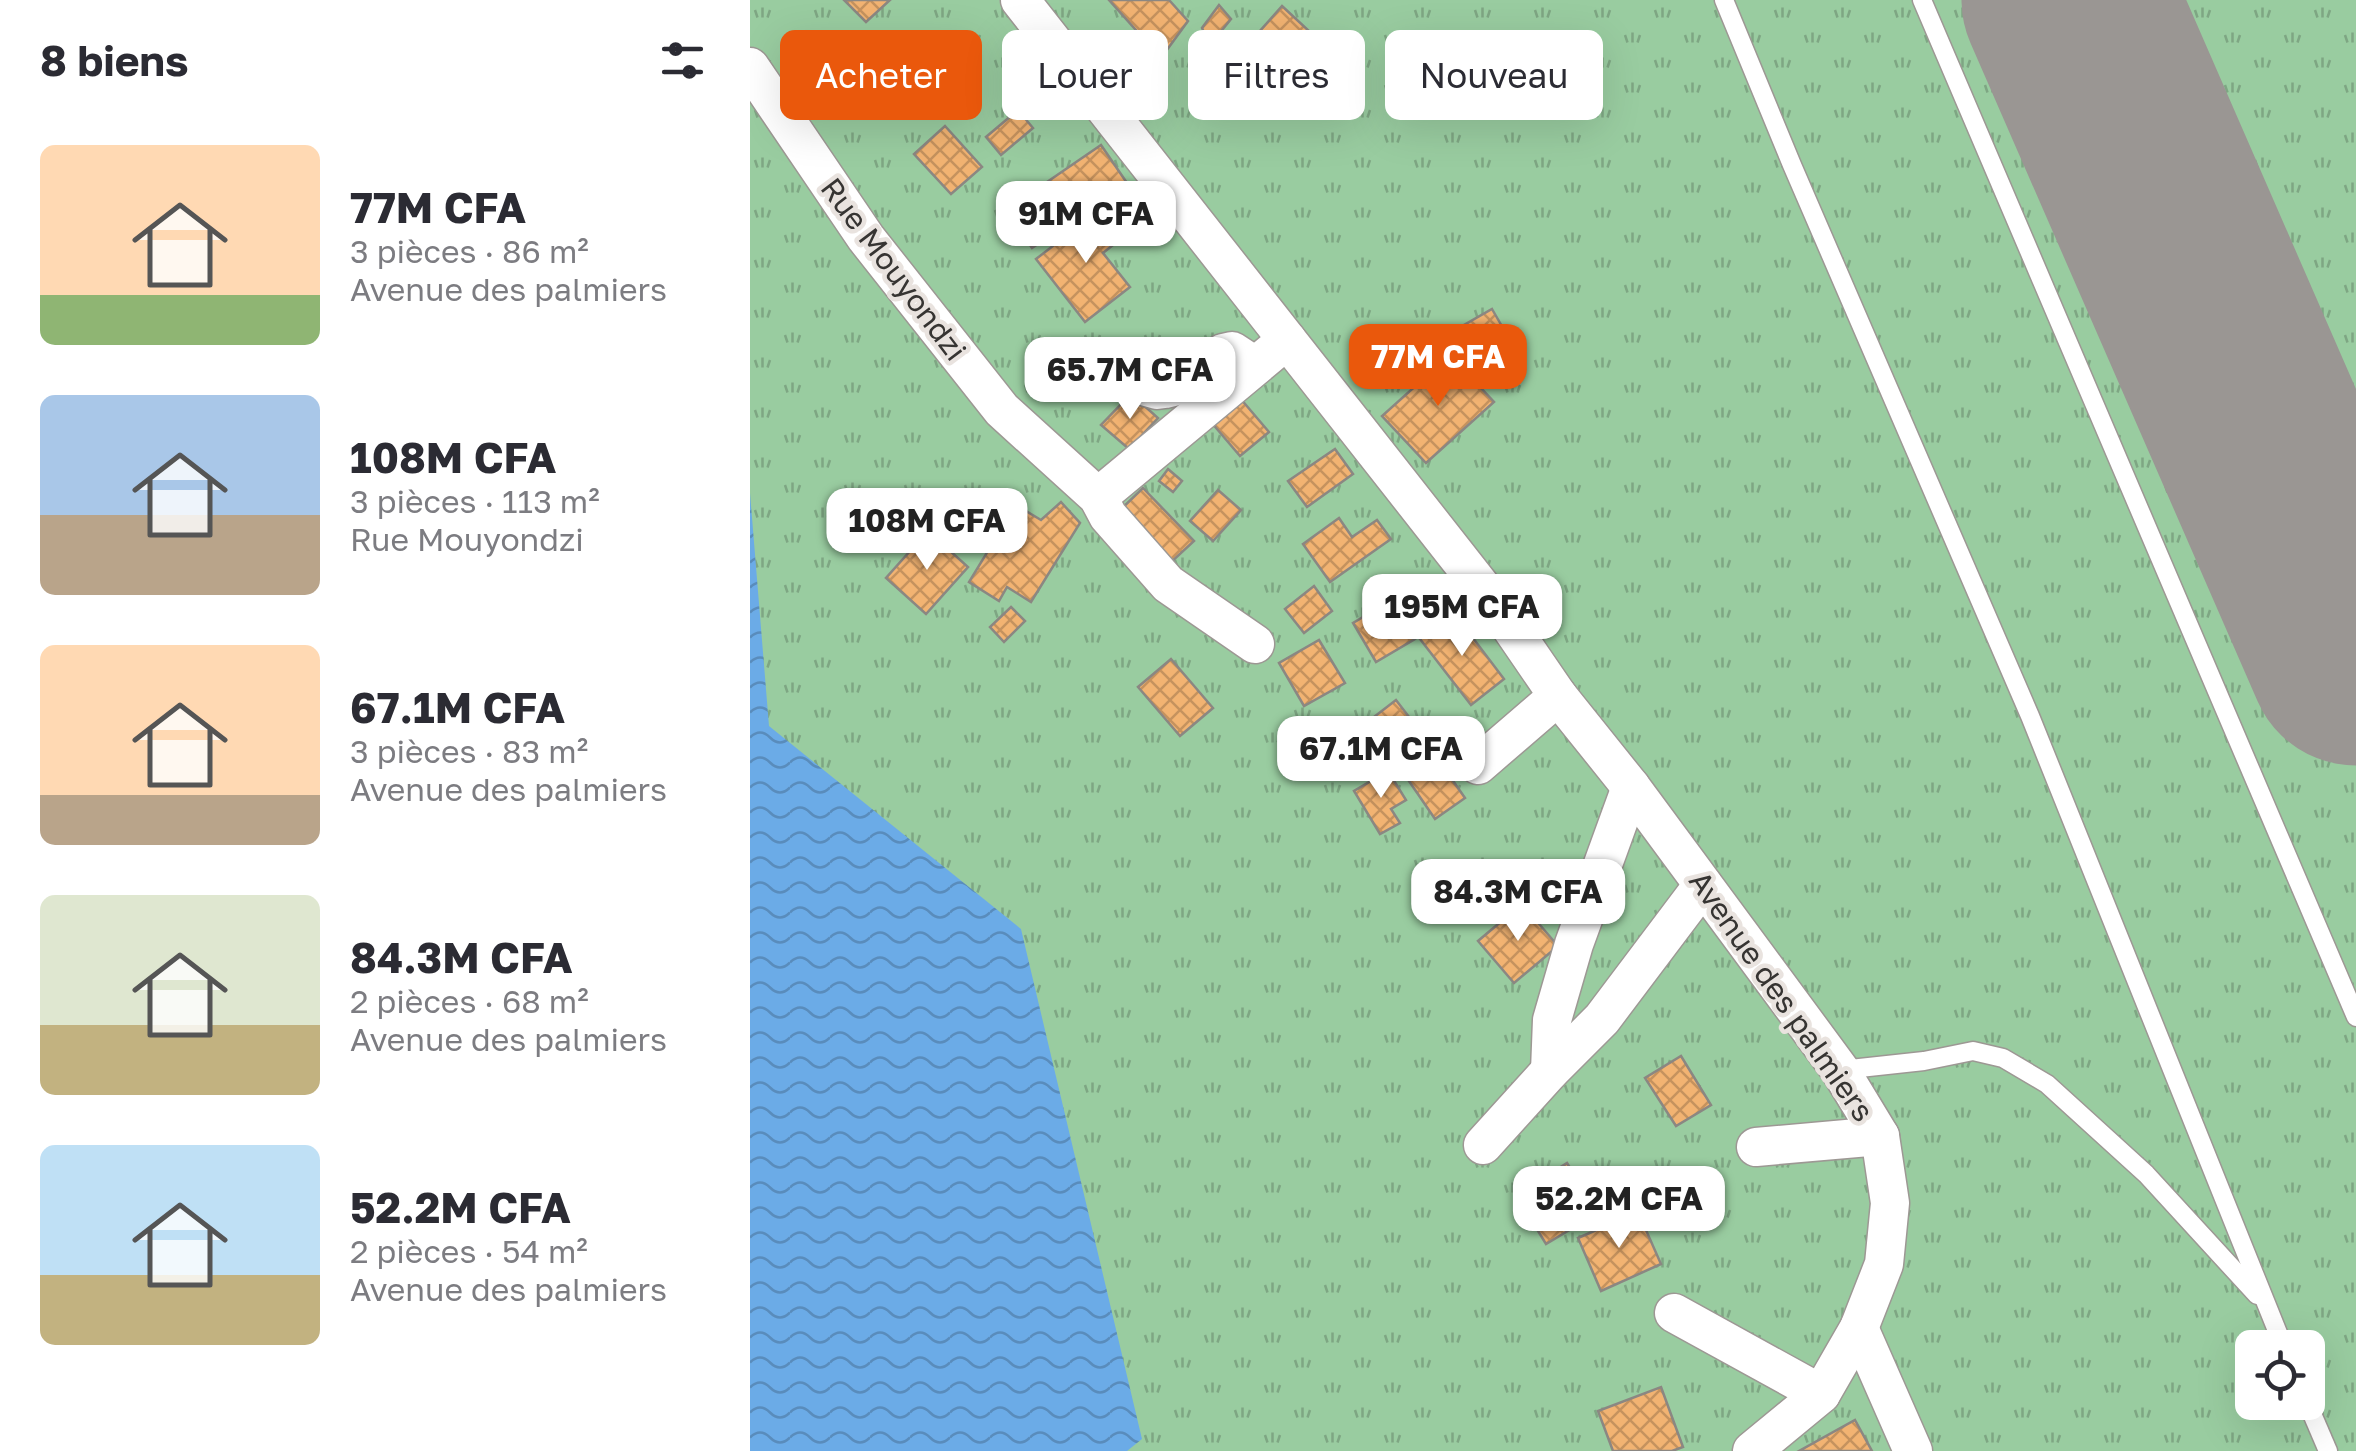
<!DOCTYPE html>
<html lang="fr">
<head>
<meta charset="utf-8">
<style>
	body { margin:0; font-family:"Golos Text",sans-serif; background:#f7f7f7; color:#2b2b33; height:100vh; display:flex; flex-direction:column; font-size:38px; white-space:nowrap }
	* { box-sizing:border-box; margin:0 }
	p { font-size:32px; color:#7c7c81 }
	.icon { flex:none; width:55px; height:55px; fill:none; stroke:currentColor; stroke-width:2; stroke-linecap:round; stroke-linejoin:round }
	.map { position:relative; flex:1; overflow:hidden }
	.sheet { display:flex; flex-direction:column; background:#fff; width:750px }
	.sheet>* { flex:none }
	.hud { position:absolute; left:30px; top:30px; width:950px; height:90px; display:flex; gap:20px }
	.controls { position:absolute; left:1485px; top:1330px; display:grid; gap:20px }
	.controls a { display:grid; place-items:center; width:90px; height:90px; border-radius:15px; background:#fff; box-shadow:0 10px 40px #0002; font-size:50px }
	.price { position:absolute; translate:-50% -85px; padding:0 22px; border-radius:20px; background:#fff; color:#222; font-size:32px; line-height:65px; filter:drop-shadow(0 2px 5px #0008) }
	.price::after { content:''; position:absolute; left:50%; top:60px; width:30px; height:22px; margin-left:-15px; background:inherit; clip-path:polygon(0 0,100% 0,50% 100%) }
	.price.current { background:#ea580c; color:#fff }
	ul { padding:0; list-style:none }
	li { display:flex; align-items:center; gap:30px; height:250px; padding:0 40px }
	li span { display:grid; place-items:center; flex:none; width:280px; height:200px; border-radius:15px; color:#555 }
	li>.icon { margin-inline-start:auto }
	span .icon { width:120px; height:120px; fill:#fffc; stroke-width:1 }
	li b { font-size:42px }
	h2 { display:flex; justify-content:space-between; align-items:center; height:120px; padding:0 40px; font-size:42px }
	.chip { padding:0 35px; border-radius:15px; background:#fff; box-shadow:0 10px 40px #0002; font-size:35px; line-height:90px }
	.chip.current { background:#ea580c; color:#fff }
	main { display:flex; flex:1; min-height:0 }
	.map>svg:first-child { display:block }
</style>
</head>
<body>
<main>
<section class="sheet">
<h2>8 biens<svg class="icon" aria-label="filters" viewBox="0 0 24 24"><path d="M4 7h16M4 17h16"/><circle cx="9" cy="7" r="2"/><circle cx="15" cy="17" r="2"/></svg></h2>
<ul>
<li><span style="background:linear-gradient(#ffd9b3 75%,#8fb573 0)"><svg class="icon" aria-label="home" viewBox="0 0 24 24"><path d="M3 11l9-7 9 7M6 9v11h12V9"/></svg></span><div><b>77M CFA</b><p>3 pièces · 86 m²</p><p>Avenue des palmiers</p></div></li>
<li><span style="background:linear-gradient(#a9c7e8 60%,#b9a48a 0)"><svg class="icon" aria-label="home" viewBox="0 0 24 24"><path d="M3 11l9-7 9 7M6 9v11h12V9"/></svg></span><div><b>108M CFA</b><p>3 pièces · 113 m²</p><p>Rue Mouyondzi</p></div></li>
<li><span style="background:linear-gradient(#ffd9b3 75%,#b9a48a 0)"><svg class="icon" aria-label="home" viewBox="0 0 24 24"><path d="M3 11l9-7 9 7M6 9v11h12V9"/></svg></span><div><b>67.1M CFA</b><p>3 pièces · 83 m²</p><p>Avenue des palmiers</p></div></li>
<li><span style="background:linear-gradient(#dfe7d0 65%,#c2b280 0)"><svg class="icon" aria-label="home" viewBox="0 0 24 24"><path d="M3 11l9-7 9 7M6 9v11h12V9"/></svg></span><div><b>84.3M CFA</b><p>2 pièces · 68 m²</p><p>Avenue des palmiers</p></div></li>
<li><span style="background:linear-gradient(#bfe0f5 65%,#c2b280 0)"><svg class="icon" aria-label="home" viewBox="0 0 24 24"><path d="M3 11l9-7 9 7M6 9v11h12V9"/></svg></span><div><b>52.2M CFA</b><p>2 pièces · 54 m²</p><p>Avenue des palmiers</p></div></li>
</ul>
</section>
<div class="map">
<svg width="1606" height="1451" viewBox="0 0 1606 1451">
	<defs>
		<pattern id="grass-tufts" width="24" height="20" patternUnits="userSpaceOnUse" patternTransform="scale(2.5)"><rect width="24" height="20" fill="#99cca0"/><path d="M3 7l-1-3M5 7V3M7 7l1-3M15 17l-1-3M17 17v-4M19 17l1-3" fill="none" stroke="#7ea683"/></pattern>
		<pattern id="water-waves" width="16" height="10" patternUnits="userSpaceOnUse" patternTransform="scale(2.5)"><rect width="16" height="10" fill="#6babe7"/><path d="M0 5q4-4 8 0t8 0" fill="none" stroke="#598cbc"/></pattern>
		<pattern id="building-cross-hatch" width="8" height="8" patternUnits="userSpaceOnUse" patternTransform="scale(2.5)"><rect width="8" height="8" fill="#f2b372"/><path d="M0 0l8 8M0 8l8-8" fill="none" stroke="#c5925e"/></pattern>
	</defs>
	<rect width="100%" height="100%" fill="#e9e3df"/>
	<!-- grass -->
	<path fill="url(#grass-tufts)" fill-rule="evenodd" d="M0,0h1606v1451h-1606zM1502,1348h56v54h-56z"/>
	<!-- water -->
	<path fill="url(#water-waves)" d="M0,493l19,233 252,203 121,510 -15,12h-377z"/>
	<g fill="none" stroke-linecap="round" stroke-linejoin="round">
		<!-- runway -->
		<path stroke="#9a9693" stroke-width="215" d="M1319,0l287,658"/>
	</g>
	<!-- building -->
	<g fill="url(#building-cross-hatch)" stroke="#8b8782" stroke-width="2.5">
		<path d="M94,0h46l-24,22z"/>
		<path d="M359,0h60l19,21 -27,37z"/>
		<path d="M469,5l12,14 -21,26 -8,-17z"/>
		<path d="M532,6l27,25 -55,62 -27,-25z"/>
		<path d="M383,47l16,18 -28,27 -17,-18z"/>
		<path d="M268,110l15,18 -32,27 -15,-18z"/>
		<path d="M195,126l37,41 -31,27 -37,-40z"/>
		<path d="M351,145l26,38 -95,65 -26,-38z"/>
		<path d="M351,209l22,28 -20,16 27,34 -45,35 -49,-63z"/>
		<path d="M742,309l15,26 -27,16 -16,-26z"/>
		<path d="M700,355l44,47 -68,61 -44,-47z"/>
		<path d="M381,394l27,24 -29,31 -28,-24z"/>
		<path d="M490,398l29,34 -29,24 -29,-34z"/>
		<path d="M585,449l18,25 -46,33 -19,-26z"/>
		<path d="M418,469l14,12 -9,11 -14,-11z"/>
		<path d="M393,488l51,53 -26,24 -50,-53z"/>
		<path d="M468,490l23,20 -28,31 -23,-20z"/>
		<path d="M311,502l19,21 -49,79 -24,-15 -8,14 -30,-19 47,-77 25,15z"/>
		<path d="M589,518l13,19 25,-17 14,19 -61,43 -27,-38z"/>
		<path d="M178,531l40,36 -42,47 -40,-36z"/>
		<path d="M564,586l18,25 -28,22 -19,-24z"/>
		<path d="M642,600l23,39 -39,23 -23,-39z"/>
		<path d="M261,607l14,14 -21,21 -14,-15z"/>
		<path d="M704,613l50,66 -33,26 -51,-66z"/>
		<path d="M569,640l26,43 -41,23 -25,-43z"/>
		<path d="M421,659l42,49 -33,28 -42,-49z"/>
		<path d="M646,700l23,30 -35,27 -23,-30z"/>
		<path d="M678,745l37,53 -30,21 -37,-54z"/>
		<path d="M638,771l18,29 -15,9 9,14 -20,11 -26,-43z"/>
		<path d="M772,904l36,42 -44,37 -36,-42z"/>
		<path d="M931,1056l30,49 -35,21 -31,-48z"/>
		<path d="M817,1163l17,27 -12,7 14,23 -40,24 -30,-49z"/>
		<path d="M873,1174l10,24 -24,9 -9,-25z"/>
		<path d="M888,1212l23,52 -60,27 -23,-53z"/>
		<path d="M911,1387l22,60 -11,4h-59l-15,-40z"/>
		<path d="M1105,1420l17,31h-73z"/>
	</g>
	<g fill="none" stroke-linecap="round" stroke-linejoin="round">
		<defs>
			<g id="lane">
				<path d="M974,0l68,165 238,551 254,632"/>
				<path d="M1172,0l434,1017"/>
				<path d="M1091,1070l83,-9 49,-10 30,7 44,26 99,90 111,121"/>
				<path d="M1557,1402l21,49"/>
			</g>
			<g id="street">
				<path d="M270,0l477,607 61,89 73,91 209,283 40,66 10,67 -6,61 -25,64 -38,66 -69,57"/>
				<path d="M0,67l116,171 136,172 96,87 10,19 60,68 87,60"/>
				<path d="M371,380l36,10 8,-1 8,-2 50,-34 9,-2 23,15"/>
				<path d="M348,497l189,-157"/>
				<path d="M728,765l80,-69"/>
				<path d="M800,1071l2,-51 22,-76 57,-157"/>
				<path d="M733,1145l67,-74 52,-52 101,-134"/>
				<path d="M1006,1147l124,-11"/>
				<path d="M924,1313l147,81"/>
				<path d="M1109,1328l54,123"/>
			</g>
		</defs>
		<!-- lane casing -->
		<use href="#lane" stroke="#9d9894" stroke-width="21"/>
		<!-- street casing -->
		<use href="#street" stroke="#9d9894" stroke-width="41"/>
		<!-- lane -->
		<use href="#lane" stroke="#fff" stroke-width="18"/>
		<!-- street -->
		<use href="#street" stroke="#fff" stroke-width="38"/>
	</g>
	<g text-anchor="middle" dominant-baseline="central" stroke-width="9" stroke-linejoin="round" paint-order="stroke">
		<!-- street labels -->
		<g font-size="30" fill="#363432" stroke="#e9e3df">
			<text transform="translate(144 269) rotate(53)">Rue Mouyondzi</text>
			<text transform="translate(1032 996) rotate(55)">Avenue des palmiers</text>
		</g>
	</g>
</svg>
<div class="controls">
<a><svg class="icon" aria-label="locate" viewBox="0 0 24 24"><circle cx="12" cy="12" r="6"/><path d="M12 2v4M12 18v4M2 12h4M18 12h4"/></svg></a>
</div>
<b class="price" style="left:336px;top:266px">91M CFA</b>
<b class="price current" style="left:688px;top:409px">77M CFA</b>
<b class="price" style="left:380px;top:422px">65.7M CFA</b>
<b class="price" style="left:177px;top:573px">108M CFA</b>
<b class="price" style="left:712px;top:659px">195M CFA</b>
<b class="price" style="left:631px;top:801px">67.1M CFA</b>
<b class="price" style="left:768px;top:944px">84.3M CFA</b>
<b class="price" style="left:869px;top:1251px">52.2M CFA</b>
<div class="hud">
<a class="chip current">Acheter</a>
<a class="chip">Louer</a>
<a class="chip">Filtres</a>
<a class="chip">Nouveau</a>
</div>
</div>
</main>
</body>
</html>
